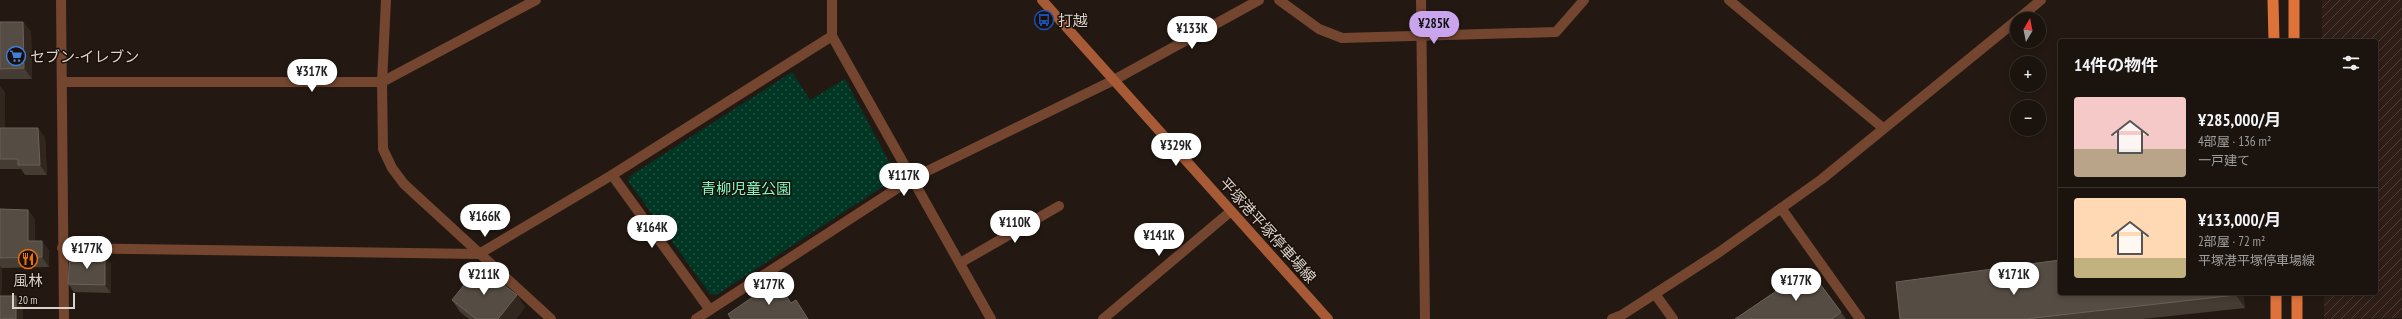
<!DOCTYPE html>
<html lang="ja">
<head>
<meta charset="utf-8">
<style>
	body { margin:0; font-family:"PT Sans Narrow","Noto Sans JP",sans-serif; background:#231c17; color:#f1f3f6; height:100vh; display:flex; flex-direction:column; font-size:15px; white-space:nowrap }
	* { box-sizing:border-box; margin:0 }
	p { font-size:13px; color:#9f9e9e }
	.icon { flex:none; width:22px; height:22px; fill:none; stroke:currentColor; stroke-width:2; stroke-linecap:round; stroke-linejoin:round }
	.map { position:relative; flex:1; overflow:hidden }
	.details { position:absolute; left:2058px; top:39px; width:320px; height:256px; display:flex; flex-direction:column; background:#1a130e; border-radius:4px; box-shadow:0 2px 6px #0003,0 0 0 1px #38322e }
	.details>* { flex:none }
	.needle { width:26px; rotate:10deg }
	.controls { position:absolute; left:2010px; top:12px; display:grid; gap:8px }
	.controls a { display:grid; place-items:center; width:36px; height:36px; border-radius:50%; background:#1a130e; box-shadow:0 2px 6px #0003,0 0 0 1px #38322e; font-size:20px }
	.scale { position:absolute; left:12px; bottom:10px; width:63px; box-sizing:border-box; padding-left:4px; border:2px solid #dad3cd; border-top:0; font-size:11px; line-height:14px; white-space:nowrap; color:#dad3cd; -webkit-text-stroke:3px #1a1009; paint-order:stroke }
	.price { position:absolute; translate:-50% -34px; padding:0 9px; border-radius:14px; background:#fff; color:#222; font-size:13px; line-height:26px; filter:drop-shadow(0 1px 2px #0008) }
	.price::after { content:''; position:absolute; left:50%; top:24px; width:12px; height:9px; margin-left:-6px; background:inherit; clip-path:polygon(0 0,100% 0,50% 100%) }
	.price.active { background:#c9a5ee; color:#111 }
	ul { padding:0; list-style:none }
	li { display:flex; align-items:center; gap:12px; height:100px; padding:0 16px }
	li+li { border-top:1px solid #38322e }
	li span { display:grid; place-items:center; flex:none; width:112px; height:80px; border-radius:4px; color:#555 }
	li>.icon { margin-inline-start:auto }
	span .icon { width:48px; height:48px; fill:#fffc; stroke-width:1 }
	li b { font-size:17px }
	h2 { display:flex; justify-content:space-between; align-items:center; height:48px; padding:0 16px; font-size:17px }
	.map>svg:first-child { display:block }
</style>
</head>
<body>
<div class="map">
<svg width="2402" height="319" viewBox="0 0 2402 319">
	<defs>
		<pattern id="industrial-furrows" width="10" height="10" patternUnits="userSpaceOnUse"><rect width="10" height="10" fill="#2f1e17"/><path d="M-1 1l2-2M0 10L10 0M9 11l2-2" fill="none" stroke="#4d3e38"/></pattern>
		<pattern id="park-dots" width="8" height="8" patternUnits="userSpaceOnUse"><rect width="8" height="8" fill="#003624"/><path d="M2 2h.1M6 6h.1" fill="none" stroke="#255243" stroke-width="1.8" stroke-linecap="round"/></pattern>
	</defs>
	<rect width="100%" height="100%" fill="#231912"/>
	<!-- industrial -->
	<path fill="url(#industrial-furrows)" d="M2322,0h80v318l-78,1v-26h52v-252h-54z"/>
	<!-- park -->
	<path fill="url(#park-dots)" d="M792,72l18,28 35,-21 50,94 -2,7 -177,115 -6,-1 -82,-113 2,-5z"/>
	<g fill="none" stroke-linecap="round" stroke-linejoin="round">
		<!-- minor -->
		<g stroke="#74452f" stroke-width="10">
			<path d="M61,0l3,319"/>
			<path d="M386,0l-4,82 1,67 9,19 12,16 147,135"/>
			<path d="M1279,0l40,29 23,9 214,-6 28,-32"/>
			<path d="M1729,0l154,128"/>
			<path d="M832,36l159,283"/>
			<path d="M62,82h320l154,-82"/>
			<path d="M612,175l98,135"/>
			<path d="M1781,208l79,111"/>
			<path d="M62,248l417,6 133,-79 220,-139v-36"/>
			<path d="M960,263l99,-57"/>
			<path d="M1655,294l18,25"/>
			<path d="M696,319l217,-141 201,-98 145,-80"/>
			<path d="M1103,319l127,-107"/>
		</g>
		<!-- tertiary -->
		<g stroke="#74452f" stroke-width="10">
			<path d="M1421,0l4,319"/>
			<path d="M2018,19l23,-19"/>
			<path d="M1612,319l10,-4 96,-62 104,-74 195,-159"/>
		</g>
		<!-- secondary -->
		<path stroke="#a65a36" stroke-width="10" d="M1042,0l286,319"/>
		<!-- trunk -->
		<g stroke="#de723b" stroke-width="11">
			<path d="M2273,0l1,41"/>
			<path d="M2294,0v41"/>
			<path d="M2276,293v26"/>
			<path d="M2297,293v26"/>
		</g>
	</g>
	<!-- wall -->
	<g fill="#453c33">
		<path d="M0,22h23l8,10 1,47h-32z"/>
		<path d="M0,86l5,7v35h33l7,10 2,37h-22l-4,-6h-21z"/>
		<path d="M0,209l28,1 7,10v21l14,9v17l-47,1 -1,28h15l7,10v13h-23z"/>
		<path d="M111,263v30l-37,-1 -6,-8z"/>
		<path d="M1809,269l37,50h-111z"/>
		<path d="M2243,293l2,15 -102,11h-243z"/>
		<path d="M517,295l8,12 -9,12h-47l-9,-7 -8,-12z"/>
	</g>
	<!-- shaded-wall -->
	<g fill="#31271f">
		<path d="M23,22l8,10 1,47 -8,-11z"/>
		<path d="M0,86l5,7v45l-5,-7z"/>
		<path d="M38,128l7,10 2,37 -7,-10z"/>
		<path d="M28,210l7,10v31l-7,-10z"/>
		<path d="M42,241l7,9v17l-7,-10z"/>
		<path d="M105,255l6,8v30l-6,-8z"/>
		<path d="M0,266l2,2 -1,38 -1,-2z"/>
		<path d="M2236,293h7l2,15 -9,-13z"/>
		<path d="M517,295l8,12 -9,12h-18z"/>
		<path d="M16,296l7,10v13h-7z"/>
	</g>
	<!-- building -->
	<g fill="#554d43" stroke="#6a6259">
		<path d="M0,22h23l1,46 -24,1z"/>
		<path d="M0,128h38l2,37h-22v-6h-18z"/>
		<path d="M0,209l28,1v31h14v16l-42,1z"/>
		<path d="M105,255v30l-37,-1 2,-28z"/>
		<path d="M2060,260v33h176v2l-211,24h-125l-4,-37z"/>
		<path d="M479,266l38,29 -19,24h-22l-24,-19z"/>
		<path d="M1809,269l32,43 -9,7h-97z"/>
		<path d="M776,281l15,22 5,-3 12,19h-77l-3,-5z"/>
		<rect x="0" y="296" width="16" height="23"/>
	</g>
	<!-- icons -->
	<defs>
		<symbol id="bus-ring" viewBox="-11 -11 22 22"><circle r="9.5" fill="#1a1009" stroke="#1a4fb4" stroke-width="1.5"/><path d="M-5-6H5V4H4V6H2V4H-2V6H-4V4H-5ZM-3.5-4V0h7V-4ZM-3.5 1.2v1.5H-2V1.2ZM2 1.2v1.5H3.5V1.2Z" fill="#1a4fb4"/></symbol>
		<symbol id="supermarket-ring" viewBox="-11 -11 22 22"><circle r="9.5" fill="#1a1009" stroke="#3f7fe0" stroke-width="1.5"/><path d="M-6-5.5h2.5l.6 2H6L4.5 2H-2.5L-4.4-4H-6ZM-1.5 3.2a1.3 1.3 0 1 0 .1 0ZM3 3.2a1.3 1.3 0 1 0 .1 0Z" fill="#3f7fe0"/></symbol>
		<symbol id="restaurant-ring" viewBox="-11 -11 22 22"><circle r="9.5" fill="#1a1009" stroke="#e8710a" stroke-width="1.5"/><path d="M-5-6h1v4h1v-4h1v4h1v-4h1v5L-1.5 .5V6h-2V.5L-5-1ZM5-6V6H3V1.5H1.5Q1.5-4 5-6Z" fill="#e8710a"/></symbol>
	</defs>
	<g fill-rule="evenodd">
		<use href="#bus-ring" x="1033" y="9" width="22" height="22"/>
		<use href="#supermarket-ring" x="5" y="45" width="22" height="22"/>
		<use href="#restaurant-ring" x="17" y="248" width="22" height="22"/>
	</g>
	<g text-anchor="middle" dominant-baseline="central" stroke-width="3" stroke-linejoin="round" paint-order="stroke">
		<!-- poi labels -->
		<g font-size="15" fill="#dad3cd" stroke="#1a1009" text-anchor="start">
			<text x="1058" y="20">打越</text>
			<text x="30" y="56">セブン-イレブン</text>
			<text x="28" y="280" text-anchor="middle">風林</text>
		</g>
		<!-- park labels -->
		<g font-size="15" fill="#7ef9c6" stroke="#1a1009">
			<text x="746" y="188">青柳児童公園</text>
		</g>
		<!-- street labels -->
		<g font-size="15" fill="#dad3cd" stroke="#1a1009">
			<text transform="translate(1268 230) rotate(48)">平塚港平塚停車場線</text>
		</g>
	</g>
</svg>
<div class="controls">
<a><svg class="needle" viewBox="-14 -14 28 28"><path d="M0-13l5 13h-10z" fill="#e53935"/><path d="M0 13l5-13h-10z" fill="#9f9e9e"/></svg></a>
<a>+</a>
<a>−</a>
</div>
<div class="scale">20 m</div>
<b class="price active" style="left:1434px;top:45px">¥285K</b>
<b class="price" style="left:1192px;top:50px">¥133K</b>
<b class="price" style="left:312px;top:93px">¥317K</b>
<b class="price" style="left:1176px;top:167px">¥329K</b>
<b class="price" style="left:904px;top:197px">¥117K</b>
<b class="price" style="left:485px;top:238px">¥166K</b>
<b class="price" style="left:1015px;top:244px">¥110K</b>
<b class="price" style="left:652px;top:249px">¥164K</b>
<b class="price" style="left:1159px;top:257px">¥141K</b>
<b class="price" style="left:87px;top:270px">¥177K</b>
<b class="price" style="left:484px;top:296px">¥211K</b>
<b class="price" style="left:2014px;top:296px">¥171K</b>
<b class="price" style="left:1796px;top:302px">¥177K</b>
<b class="price" style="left:769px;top:306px">¥177K</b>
<section class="details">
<h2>14件の物件<svg class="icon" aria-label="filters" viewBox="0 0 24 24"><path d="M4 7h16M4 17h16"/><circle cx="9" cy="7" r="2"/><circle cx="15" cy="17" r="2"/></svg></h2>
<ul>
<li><span style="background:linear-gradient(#f6c9c9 65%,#b9a48a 0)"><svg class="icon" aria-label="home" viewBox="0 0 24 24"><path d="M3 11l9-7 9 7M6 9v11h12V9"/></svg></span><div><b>¥285,000/月</b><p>4部屋 · 136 m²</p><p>一戸建て</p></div></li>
<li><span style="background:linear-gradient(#ffd9b3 75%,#c2b280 0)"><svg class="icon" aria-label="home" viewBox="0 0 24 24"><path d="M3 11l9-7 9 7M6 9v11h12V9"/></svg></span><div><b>¥133,000/月</b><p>2部屋 · 72 m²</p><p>平塚港平塚停車場線</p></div></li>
</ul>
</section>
</div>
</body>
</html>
